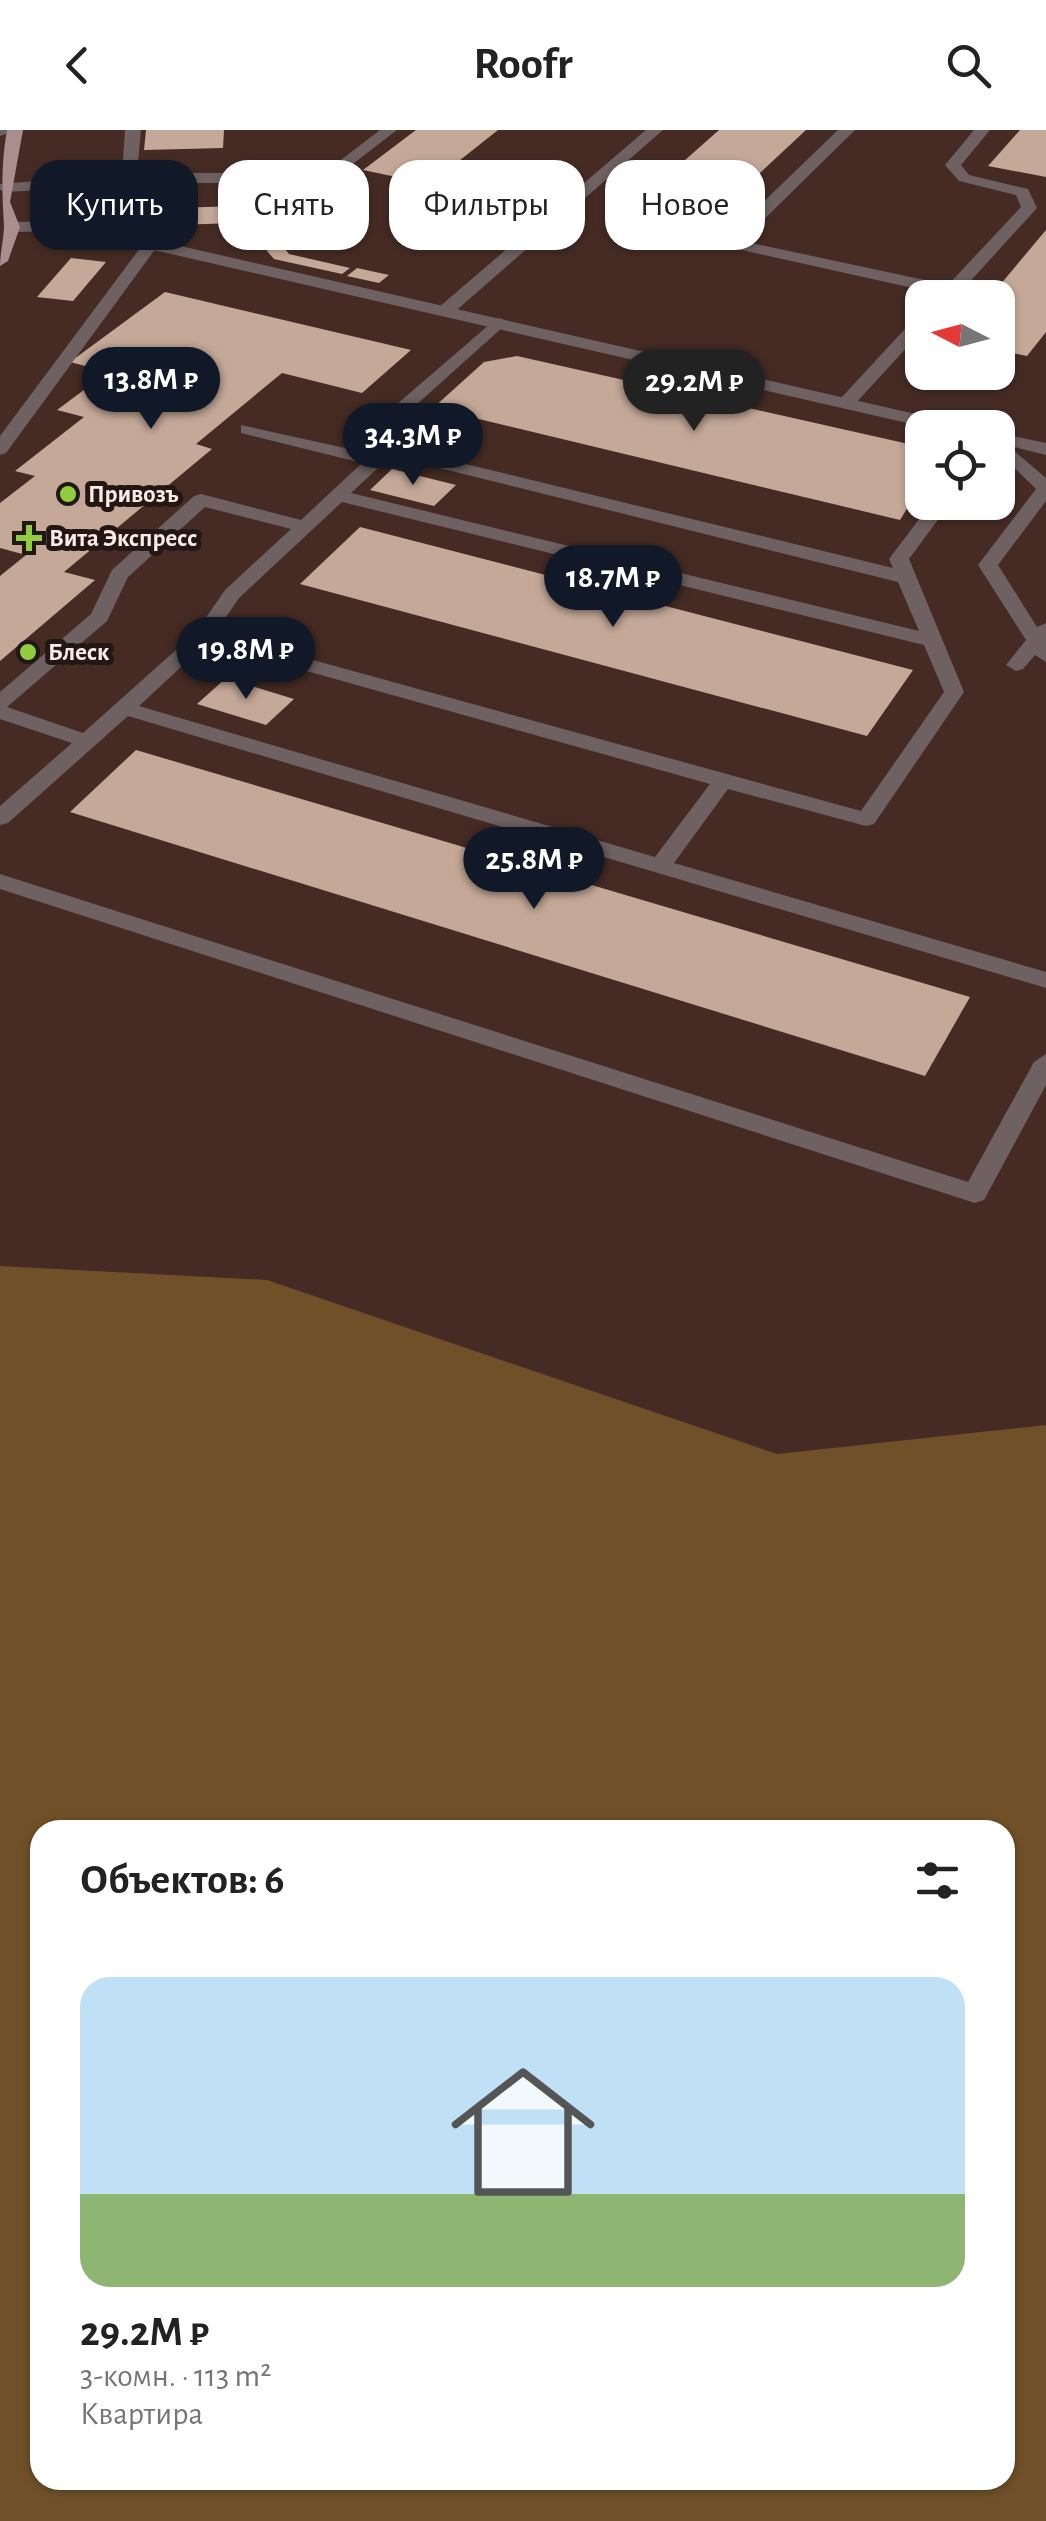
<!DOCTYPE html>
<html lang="ru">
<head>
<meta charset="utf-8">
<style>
	body { margin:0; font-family:"Alegreya Sans",sans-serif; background:#f2f2f2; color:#222; height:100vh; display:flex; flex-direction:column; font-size:38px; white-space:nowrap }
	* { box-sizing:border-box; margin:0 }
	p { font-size:32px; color:#767676 }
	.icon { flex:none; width:55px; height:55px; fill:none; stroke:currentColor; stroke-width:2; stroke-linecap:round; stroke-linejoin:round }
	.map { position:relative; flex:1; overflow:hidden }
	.drawer { position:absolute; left:30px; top:1690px; width:985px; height:670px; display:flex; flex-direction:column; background:#fff; border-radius:30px; box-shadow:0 2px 8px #0004 }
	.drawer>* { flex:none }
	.hud { position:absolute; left:30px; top:30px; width:988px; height:90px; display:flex; gap:20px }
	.needle { width:65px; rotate:276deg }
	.tools { position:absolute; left:905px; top:150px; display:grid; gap:20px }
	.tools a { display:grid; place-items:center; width:110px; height:110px; border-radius:20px; background:#fff; box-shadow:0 2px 8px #0004; font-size:50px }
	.price { position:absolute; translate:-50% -85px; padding:0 22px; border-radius:35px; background:#111827; color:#fff; font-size:32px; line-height:65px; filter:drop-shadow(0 2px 5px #0008) }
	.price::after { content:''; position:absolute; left:50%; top:60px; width:30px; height:22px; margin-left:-15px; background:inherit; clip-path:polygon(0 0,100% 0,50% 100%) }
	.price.current { background:#222; color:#fff }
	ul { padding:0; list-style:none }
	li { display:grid; align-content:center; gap:20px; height:530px; padding:0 50px }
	li span { display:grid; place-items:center; height:310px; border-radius:30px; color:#555 }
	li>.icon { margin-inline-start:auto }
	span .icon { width:180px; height:180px; fill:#fffc; stroke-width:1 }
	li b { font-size:42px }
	h2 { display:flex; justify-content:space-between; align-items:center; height:120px; padding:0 50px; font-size:42px }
	.tag { padding:0 35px; border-radius:30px; background:#fff; box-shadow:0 2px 8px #0004; font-size:35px; line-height:90px }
	.tag.current { background:#111827; color:#fff }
	header { display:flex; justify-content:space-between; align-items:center; height:130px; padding:0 50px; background:#fff; font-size:45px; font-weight:700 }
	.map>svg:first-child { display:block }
</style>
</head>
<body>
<header><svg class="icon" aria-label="back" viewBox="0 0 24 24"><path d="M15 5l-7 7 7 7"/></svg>Roofr<svg class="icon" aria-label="search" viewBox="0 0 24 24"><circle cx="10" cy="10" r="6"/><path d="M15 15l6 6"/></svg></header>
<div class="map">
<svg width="1046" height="2391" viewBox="0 0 1046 2391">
	<rect width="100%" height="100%" fill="#452b24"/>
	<!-- green -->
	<path fill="#6f5028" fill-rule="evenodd" d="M0,1136l267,14 510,174 269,-29v1096h-1046zM40,1700h965v650h-965z"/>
	<!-- building -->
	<g fill="#c5a998">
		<path d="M146,0h78l-1,18 -79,2z"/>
		<path d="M416,0h82l-68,54 -67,-14z"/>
		<path d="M719,0h87l-117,109 -75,-16z"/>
		<path d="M1020,0h26v47l-58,-11z"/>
		<path d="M125,66l-3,12h-30l3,-11z"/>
		<path d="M239,76l-1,17 -65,2 1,-17z"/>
		<path d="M275,87h17l-7,32 4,5 61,14 -8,6 -68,-15 -7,-8z"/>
		<path d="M1046,100v102l-19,24 -29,-6v-52h-9z"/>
		<path d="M71,128l35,4 -33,39 -36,-4z"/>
		<path d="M357,138l32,7 -10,8 -32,-7z"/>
		<path d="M165,162l246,58 -49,43 -80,-20 -86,71 16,5 -148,123 31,8 -95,81v-85l26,-21 -26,-7v-45l35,-27 -20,-5 69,-54 -27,-7 51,-38 -38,-10z"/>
		<path d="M517,226l396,89 9,8v31l-22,36 -467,-112 51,-46z"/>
		<path d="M392,339l64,16 -22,21 -64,-16z"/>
		<path d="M360,397l553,143 -46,66 -567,-152z"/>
		<path d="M226,548l68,21 -28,26 -69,-21z"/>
		<path d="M136,620l834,247 -45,79 -855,-264z"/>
	</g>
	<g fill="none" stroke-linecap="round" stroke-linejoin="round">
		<!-- service -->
		<g fill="#6f6161" fill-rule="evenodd">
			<path d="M0,0h16l-16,6z"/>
			<path d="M125,0h16l-4,43h187l56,-43h17l-69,53h-153l-16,61 -153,209 -6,2v-19l143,-192 16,-61 -153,9 -6,-2v-6l122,-10z"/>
			<path d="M646,0h17l-212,185h-12v-8z"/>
			<path d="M838,0h17l-113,111 206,44 73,-78 -5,-12 -57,-14 -14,-16 29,-35h16l-29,35 8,10 59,14 9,19 -82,90h-18l3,-4 -216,-48v-6z"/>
			<path d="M922,186v15l-69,75h-12v-8l75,-81z"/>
			<path d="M497,188l6,1v8l-106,95 -1,25 497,121 -4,-9 43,-57h19l-42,57 55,133 -90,132 -8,2 -138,-37 -54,74 372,109v16l-918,-272 -120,107 -8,2v-19l72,-63 -72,-24v-27l91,-78 21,-44 82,-74 7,-2 100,26 61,-57 -121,-30v-8l131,29 6,-5 4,-32zM391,326l507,126 21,49 -568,-138zM342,372l582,143 20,47 -83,119 -646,-178 24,-35zM205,377l86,22 -66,61 -29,42 -113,101 -76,-26 100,-86 21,-44zM207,513l503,141 -55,73 -516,-151z"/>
			<path d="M998,307l48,41v23l-48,64 39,62 9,-4v39l-11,-7 -12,14 -7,2 -10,-6 20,-25 -48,-75 58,-76 -38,-37z"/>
			<path d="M0,744l968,308 66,-120 12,-8v31l-62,115 -9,3 -975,-314z"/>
		</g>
		<!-- minor -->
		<g fill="#6f6161" fill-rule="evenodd">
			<path d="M71,91l884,202 9,5h-35l-858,-197 -59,1 -8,-5 8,-5z"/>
			<path d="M998,303l48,10v12l-48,-12z"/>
		</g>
		<!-- primary -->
		<path fill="#aa8e8f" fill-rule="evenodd" d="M7,0h16l-13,72 10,25 -12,34 -8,5c0,-13 4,-28 4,-40 -2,-33 -3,-62 3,-96z"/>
	</g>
	<!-- markers -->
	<g fill="#92cd3f" stroke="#231714" stroke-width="4">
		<circle cx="68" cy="364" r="10"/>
		<path d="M24 393h10v10h10v10h-10v10h-10v-10h-10v-10h10z"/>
		<circle cx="28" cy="522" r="10"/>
	</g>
	<g text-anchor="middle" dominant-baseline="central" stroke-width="10" stroke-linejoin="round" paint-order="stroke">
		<!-- far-poi labels -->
		<g font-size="25" font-weight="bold" fill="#fceae6" stroke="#231714" text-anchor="start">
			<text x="88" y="364">Привозъ</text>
			<text x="49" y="408">Вита Экспресс</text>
			<text x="48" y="522">Блеск</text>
		</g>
	</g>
</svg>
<div class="tools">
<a><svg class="needle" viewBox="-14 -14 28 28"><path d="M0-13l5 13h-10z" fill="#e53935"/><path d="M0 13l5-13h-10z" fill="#767676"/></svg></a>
<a><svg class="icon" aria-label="locate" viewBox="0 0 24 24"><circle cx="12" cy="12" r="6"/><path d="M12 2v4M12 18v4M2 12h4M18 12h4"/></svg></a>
</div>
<b class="price" style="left:151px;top:302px">13.8M ₽</b>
<b class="price current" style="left:694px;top:304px">29.2M ₽</b>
<b class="price" style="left:413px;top:358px">34.3M ₽</b>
<b class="price" style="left:613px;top:500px">18.7M ₽</b>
<b class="price" style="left:246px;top:572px">19.8M ₽</b>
<b class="price" style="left:534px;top:782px">25.8M ₽</b>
<div class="hud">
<a class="tag current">Купить</a>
<a class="tag">Снять</a>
<a class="tag">Фильтры</a>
<a class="tag">Новое</a>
</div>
<section class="drawer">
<h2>Объектов: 6<svg class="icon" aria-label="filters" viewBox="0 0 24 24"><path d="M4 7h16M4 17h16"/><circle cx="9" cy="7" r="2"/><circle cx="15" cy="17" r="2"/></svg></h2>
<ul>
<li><span style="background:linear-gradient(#bfe0f5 70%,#8fb573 0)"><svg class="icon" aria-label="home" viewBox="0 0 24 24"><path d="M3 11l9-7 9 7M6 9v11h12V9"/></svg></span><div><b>29.2M ₽</b><p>3-комн. · 113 m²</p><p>Квартира</p></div></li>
</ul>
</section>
</div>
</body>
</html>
